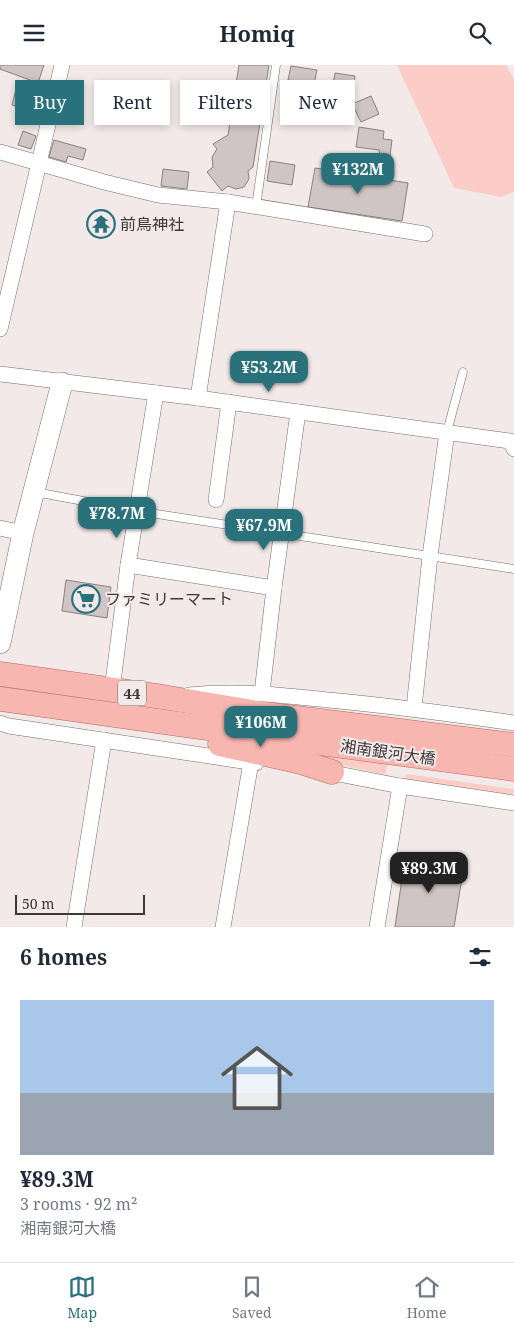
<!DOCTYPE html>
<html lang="en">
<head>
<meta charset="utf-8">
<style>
	body { margin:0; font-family:"Noto Serif","Noto Sans JP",serif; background:#f2f2f3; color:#1f2937; height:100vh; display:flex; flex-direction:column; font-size:19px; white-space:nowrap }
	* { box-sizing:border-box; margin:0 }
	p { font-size:16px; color:#747a83 }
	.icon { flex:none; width:28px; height:28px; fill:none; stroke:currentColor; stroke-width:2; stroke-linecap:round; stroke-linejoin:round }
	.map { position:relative; height:862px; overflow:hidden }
	.side { display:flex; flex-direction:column; background:#fff; flex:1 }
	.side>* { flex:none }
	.banner { position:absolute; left:15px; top:15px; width:485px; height:45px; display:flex; gap:10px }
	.scale { position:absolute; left:15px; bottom:12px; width:130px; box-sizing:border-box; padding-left:5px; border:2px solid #3c3938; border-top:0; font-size:14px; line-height:18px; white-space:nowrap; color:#3c3938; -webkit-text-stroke:4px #f2e9e8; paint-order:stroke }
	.price { position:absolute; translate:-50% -42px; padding:0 11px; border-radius:10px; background:#29727b; color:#fff; font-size:16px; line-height:32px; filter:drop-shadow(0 1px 2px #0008) }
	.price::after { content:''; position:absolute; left:50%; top:30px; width:15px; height:11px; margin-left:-8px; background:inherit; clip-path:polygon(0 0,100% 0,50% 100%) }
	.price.active { background:#222; color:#fff }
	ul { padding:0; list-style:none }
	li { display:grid; align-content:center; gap:10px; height:265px; padding:0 20px }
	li+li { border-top:1px solid #e0e1e3 }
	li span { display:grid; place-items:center; height:155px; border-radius:0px; color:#555 }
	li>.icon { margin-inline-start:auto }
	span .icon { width:90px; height:90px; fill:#fffc; stroke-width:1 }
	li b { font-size:21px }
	h2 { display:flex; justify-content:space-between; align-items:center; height:60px; padding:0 20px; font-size:21px }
	.tag { padding:0 18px; border-radius:0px; background:#fff; box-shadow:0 2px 8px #0003; font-size:18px; line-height:45px }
	.tag.active { background:#29727b; color:#fff }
	header { display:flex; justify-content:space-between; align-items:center; height:65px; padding:0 20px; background:#fff; font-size:22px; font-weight:700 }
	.tabs { display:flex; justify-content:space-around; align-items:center; height:70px; border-top:1px solid #e0e1e3; background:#fff; font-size:14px; color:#747a83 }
	.tabs a { display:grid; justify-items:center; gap:2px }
	.tabs .active { color:#29727b }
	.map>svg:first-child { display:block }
</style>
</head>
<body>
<header><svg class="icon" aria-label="menu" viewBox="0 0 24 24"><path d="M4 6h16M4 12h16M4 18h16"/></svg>Homiq<svg class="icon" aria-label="search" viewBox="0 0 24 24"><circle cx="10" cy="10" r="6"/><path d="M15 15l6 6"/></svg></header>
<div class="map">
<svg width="514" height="862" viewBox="0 0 514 862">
	<rect width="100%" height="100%" fill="#f2e9e8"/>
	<!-- green -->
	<g fill="#fbcdc6">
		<path d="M397,0h109l8,14v113l-13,5 -47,-9z"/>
		<path d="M267,681l120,18 -1,9 -4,1 -116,-25z"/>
		<path d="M406,709l108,15v4l-2,2 -107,-16z"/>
	</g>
	<!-- building -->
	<g fill="#cec5c4" stroke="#898180">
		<path d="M0,0h44l-6,18 -38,-14z"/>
		<path d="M239,0h30l-16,102 -5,4 1,8 -5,8 -8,2 -8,-3 -6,5 -15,-19 6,-5 -1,-10 5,-8 -4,-5 15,-9z"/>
		<path d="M291,1l26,4 -3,14 -26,-4z"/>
		<path d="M335,8l20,3 -2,16 -21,-3z"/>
		<path d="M16,24l30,9 -5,16 -29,-9z"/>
		<path d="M287,29l27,4 -3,16 -26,-4z"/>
		<path d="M371,31l8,18 -18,8 -9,-18z"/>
		<path d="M323,35l26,4 -3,15 -25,-5z"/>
		<path d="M359,62l25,4 -1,8 9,1 -2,16 -10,-1 -1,-5 -23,-3z"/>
		<path d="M23,66l13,5 -5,13 -13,-4z"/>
		<path d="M54,75l32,9 -3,11 -15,-4 -2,6 -17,-5z"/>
		<path d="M270,96l25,4 -3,20 -25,-4z"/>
		<path d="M315,103l93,15 -6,38 -94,-14z"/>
		<path d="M163,104l26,3 -2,17 -26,-3z"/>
		<path d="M66,515l45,7 -4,31 -45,-7z"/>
		<path d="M405,793l59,8 -10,61h-59z"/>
	</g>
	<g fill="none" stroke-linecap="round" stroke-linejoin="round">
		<defs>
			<g id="lane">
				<path d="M256,142l20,-142"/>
				<path d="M447,367l16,-60"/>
				<path d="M35,427l102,19 377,58"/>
			</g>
			<g id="street">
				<path d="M0,87l104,30 54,13 70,7 197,32"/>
				<path d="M0,264l62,-264"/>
				<path d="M0,309l198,24 312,43 4,8"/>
				<path d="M198,333l30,-196"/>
				<path d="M216,435l13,-98"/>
				<path d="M0,463l23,5"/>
				<path d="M128,500l146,23"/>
				<path d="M112,625l16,-125 28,-172"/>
				<path d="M262,628l12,-105 24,-176"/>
				<path d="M189,630c47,-5 93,0 140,5 62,6 123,14 185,23"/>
				<path d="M414,643l16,-152 17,-124"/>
				<path d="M0,658l9,3 247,37"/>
				<path d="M323,706l77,15 114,17"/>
				<path d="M74,862l30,-187"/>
				<path d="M223,862l28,-165"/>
				<path d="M377,862l23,-141"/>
			</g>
			<path id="secondary" d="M0,578l23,-110 39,-150"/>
			<g id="primary">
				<path d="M0,609l163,23 101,17 250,31"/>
				<path d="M0,634l193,27 321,43"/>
				<path d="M220,679l81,18 31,10"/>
			</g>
		</defs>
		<!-- lane casing -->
		<use href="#lane" stroke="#776f6e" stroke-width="9"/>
		<!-- street casing -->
		<use href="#street" stroke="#776f6e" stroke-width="16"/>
		<!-- secondary casing -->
		<use href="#secondary" stroke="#776f6e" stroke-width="22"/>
		<!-- primary casing -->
		<use href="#primary" stroke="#b26a63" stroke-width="25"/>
		<!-- lane -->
		<use href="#lane" stroke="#fff" stroke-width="8"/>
		<!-- street -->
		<use href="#street" stroke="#fff" stroke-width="15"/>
		<!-- secondary -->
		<use href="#secondary" stroke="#fff" stroke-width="21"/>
		<!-- primary -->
		<use href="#primary" stroke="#f7b6af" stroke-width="24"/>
	</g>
	<!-- icons -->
	<defs>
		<symbol id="temple-ring" viewBox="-11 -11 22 22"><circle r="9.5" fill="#f2e9e8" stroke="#29727b" stroke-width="1.5"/><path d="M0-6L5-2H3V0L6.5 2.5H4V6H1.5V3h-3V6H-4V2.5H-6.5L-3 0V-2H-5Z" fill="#29727b"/></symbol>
		<symbol id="supermarket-ring" viewBox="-11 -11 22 22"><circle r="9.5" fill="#f2e9e8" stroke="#29727b" stroke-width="1.5"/><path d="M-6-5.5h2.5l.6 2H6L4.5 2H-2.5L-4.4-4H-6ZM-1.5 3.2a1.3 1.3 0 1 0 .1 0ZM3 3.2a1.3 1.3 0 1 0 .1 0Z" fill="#29727b"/></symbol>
	</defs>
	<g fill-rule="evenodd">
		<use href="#temple-ring" x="85" y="143" width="32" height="32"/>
		<use href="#supermarket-ring" x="70" y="518" width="32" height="32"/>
	</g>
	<g text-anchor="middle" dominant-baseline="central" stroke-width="4" stroke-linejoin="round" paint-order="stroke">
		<!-- shield labels -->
		<rect fill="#f2e9e8" stroke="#736e6d" stroke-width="1" x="118" y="615.5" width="28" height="25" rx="4"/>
		<g font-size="15" font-weight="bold" fill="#3c3938">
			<text x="132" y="628">44</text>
		</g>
		<!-- poi labels -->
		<g font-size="16" fill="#3c3938" stroke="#f2e9e8" text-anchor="start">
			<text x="120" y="159">前鳥神社</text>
			<text x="105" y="534">ファミリーマート</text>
		</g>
		<!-- street labels -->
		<g font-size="16" fill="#3c3938" stroke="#f2e9e8">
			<text transform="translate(388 687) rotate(8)">湘南銀河大橋</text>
		</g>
	</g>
</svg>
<div class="scale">50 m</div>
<b class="price" style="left:358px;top:130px">¥132M</b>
<b class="price" style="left:269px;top:328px">¥53.2M</b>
<b class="price" style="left:117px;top:474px">¥78.7M</b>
<b class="price" style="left:264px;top:486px">¥67.9M</b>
<b class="price" style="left:261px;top:683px">¥106M</b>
<b class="price active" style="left:429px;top:829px">¥89.3M</b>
<div class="banner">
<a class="tag active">Buy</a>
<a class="tag">Rent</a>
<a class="tag">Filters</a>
<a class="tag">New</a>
</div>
</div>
<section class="side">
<h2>6 homes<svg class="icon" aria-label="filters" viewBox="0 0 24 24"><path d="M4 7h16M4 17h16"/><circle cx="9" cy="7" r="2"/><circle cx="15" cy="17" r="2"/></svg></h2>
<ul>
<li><span style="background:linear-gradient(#a9c7e8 60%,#9aa5b1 0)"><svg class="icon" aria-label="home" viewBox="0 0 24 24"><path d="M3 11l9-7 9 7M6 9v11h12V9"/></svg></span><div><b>¥89.3M</b><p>3 rooms · 92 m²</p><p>湘南銀河大橋</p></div></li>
</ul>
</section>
<nav class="tabs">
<a class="active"><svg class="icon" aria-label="map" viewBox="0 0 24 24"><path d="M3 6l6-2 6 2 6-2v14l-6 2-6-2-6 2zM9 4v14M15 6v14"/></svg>Map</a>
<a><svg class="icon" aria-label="saved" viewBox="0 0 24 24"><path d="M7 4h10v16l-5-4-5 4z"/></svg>Saved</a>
<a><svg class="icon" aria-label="home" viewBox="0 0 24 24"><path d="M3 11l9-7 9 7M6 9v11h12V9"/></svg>Home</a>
</nav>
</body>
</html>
